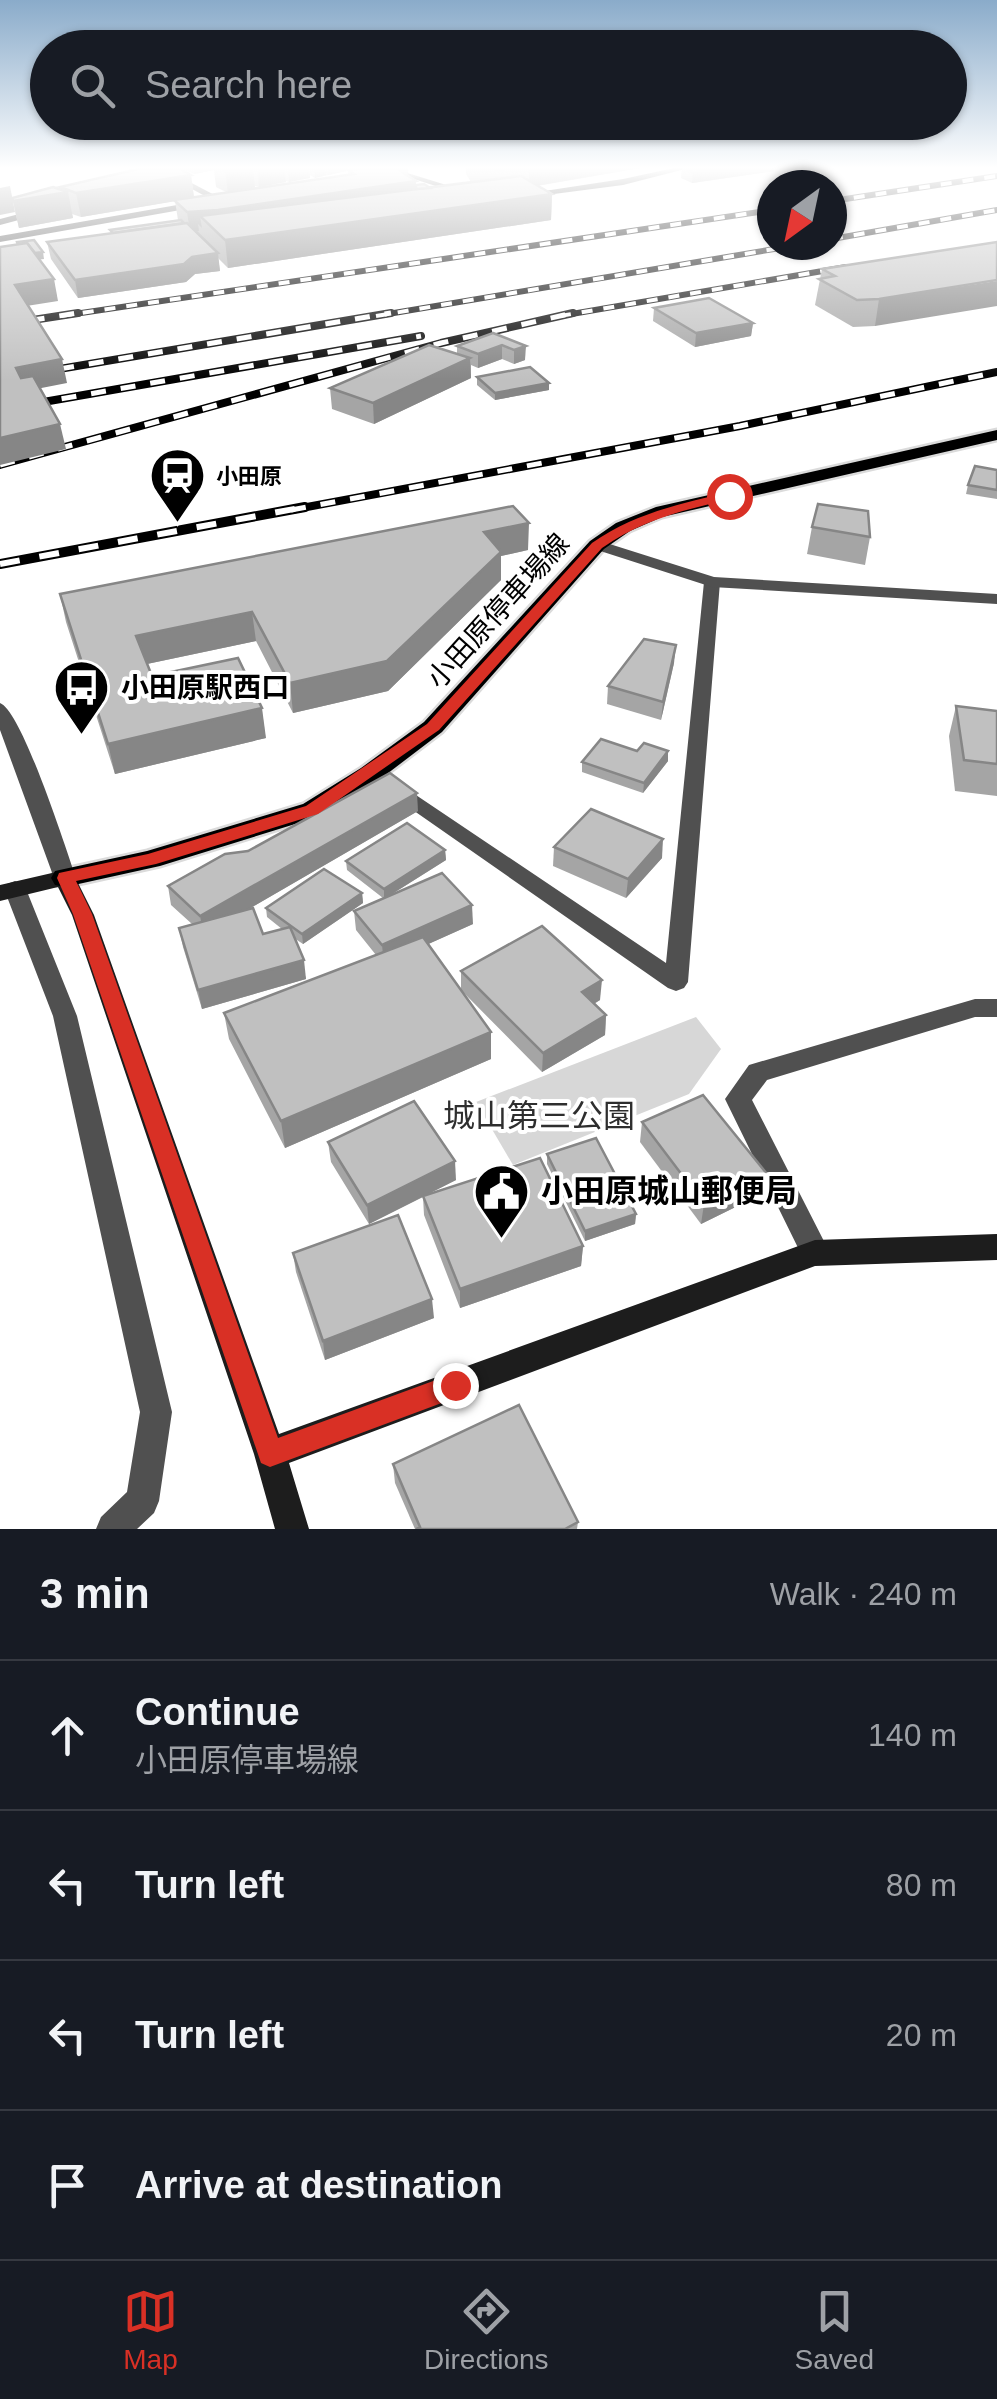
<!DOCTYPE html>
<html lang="en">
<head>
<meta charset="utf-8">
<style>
  body { margin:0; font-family:Arial,"Noto Sans JP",sans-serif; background:#242831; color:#f1f3f6 }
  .compass { position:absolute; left:757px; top:170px; width:90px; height:90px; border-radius:50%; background:#171b24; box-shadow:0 2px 8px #0004; rotate:213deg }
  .stop { position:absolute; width:30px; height:30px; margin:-22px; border:8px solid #d93025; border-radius:50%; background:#fff }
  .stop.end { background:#d93025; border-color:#fff; box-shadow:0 2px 10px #0008 }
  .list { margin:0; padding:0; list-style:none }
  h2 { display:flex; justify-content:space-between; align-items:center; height:130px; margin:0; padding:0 40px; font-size:42px }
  h2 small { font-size:32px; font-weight:400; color:#9ea1a6 }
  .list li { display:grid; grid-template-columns:65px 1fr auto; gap:30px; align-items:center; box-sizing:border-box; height:150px; padding:0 40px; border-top:2px solid #363941 }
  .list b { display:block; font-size:38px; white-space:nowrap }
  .list p { margin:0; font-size:32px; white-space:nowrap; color:#9ea1a6 }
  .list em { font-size:32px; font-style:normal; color:#9ea1a6 }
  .icon { flex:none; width:55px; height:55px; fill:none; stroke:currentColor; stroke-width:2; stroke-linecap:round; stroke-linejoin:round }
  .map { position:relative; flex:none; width:997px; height:1529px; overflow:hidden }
  .search { position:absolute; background:#171b24; box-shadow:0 2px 8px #0004; left:30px; right:30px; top:30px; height:110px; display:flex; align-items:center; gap:25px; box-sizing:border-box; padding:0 35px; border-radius:55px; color:#9ea1a6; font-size:38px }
  .sheet { height:730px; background:#171b24 }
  nav { display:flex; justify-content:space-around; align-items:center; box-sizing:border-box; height:140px; border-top:2px solid #363941; background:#171b24; font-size:28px; color:#9ea1a6 }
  nav a { display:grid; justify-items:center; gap:5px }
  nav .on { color:#d93025 }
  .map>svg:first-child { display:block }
</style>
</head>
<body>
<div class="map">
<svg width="997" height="1529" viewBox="0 0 997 1529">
  <rect width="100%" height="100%" fill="#fff"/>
  <path fill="#d7d7d7" d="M696,1017L721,1049L689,1094L513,1165L476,1102Z"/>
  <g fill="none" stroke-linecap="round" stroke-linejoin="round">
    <defs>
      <path id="primary" d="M997,430V440L662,517L630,531L604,549L442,732L379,780L321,816L160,866L65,887L55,885L51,878L55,871L147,851L303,804L361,768L424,722L590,541L616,523L656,507Z"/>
    </defs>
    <use href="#primary" stroke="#dbdbdb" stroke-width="5"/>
    <path fill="#505050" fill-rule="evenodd" d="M712,577L720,582L688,982L684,988L676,991L668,988L387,792L397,786L404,787L666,963L704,582Z"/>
    <g fill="#505050" fill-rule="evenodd">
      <path d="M151,167H161L226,201L218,203Z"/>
      <path d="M200,201L203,206L0,242V236Z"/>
      <path d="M42,208L45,213L0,225V219Z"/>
      <path d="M597,540L714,577L997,594V604L712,587L591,548L589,545Z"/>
      <path d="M0,703C22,711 66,849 76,878L73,883H57L54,878L0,730Z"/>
      <path d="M15,881L23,884L26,889L77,1016L172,1412L159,1501L154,1513L137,1529H96L101,1517L127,1492L140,1412L53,1016L4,889L7,884Z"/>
      <path d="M975,999H997V1017H975L767,1080L752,1100L830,1253L825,1262L815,1266L805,1262L725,1099L749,1065Z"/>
    </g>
    <g fill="#1d1d1d" fill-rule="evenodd">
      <path d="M376,167H388L469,192L461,194Z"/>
      <path d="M679,167H693L623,185L523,198L518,195L623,179Z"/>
      <path d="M65,870L73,873L94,915L279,1434L815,1240L997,1234V1260L815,1266L289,1463L309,1529H275L254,1454L72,915L58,887L0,901V885Z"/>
    </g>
    <use href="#primary" fill="#000" fill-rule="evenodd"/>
    <defs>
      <g id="rail-far2">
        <path d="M832,201L997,176"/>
        <path d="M832,239L997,210"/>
        <path d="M61,316L772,210"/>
        <path d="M376,316L798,245"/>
        <path d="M560,316L846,267"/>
      </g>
      <g id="rail-far1">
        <path d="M0,325L78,313"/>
        <path d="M0,379L391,313"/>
        <path d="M32,404L421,336"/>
        <path d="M0,465L441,343L573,313"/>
        <path d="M291,510L740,426L997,372"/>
      </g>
      <path id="rail" d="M0,564L305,507"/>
    </defs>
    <use href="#rail-far2" stroke="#000" stroke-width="6"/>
    <use href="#rail-far1" stroke="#000" stroke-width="8"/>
    <use href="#rail" stroke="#000" stroke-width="10"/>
    <use href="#rail-far2" stroke="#fff" stroke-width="4" stroke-dasharray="11" stroke-linecap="butt"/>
    <use href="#rail-far1" stroke="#fff" stroke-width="5" stroke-dasharray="15" stroke-linecap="butt"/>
    <use href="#rail" stroke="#fff" stroke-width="6" stroke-dasharray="20" stroke-linecap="butt"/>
  </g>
  <g fill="#a5a5a5">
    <path d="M147,167H177L191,175L194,197L226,192L216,187L214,170L194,174L177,167H345L346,171L315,178L310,175V178L289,182L286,181V182L259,187L255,186V188L250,189L348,175V170L376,167H397L408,169V177L416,181V185L424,184L430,188L471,182L466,174V167H646L537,186L552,194L551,220L228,268L218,258L220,271L195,274L186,282L78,298L51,259L47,242L111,233L110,230L178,220L175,201L81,217L72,214L73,218L19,228L12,198L53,187L60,189V187Z"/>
    <path d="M682,167H774V171L692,183L681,178Z"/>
    <path d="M997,242L875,326L853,327L815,305L822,269Z"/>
    <path d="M654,308L753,323L751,336L695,347L653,321Z"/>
    <path d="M493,333L525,360L514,364L502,359L478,368L471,365V378L374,424L332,409L330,388L457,354V346Z"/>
    <path d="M477,377L549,390L495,400L477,385Z"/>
    <path d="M997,470V499L966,494L968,485Z"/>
    <path d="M812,527L870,537L865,565L807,554Z"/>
    <path d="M528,550L501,556V580L388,691L293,713L256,641L147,664L152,676L266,738L115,774L66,622L60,594Z"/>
    <path d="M674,663L661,720L607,704L608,686Z"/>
    <path d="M956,706L997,711V796L955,791L949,736Z"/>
    <path d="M668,761L643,793L582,772V762Z"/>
    <path d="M418,811L247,910L263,934L282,929L267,917L266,908L362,893L363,903L303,944L294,938L306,979L202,1009L183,947L179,928L192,924L171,905L168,886L248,851Z"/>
    <path d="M554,847L662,858L626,898L553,866Z"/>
    <path d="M445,850L446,860L389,896L473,924L428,944L491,1059L285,1148L229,1039L224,1013L376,955L356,930L354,911L383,898L347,870L346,861Z"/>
    <path d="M461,971L600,1000L594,1004L606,1015L605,1035L542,1072L461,990Z"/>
    <path d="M642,1122L764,1193L701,1224L640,1142Z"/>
    <path d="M328,1142L456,1180L430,1193L583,1246L581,1266L460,1308L424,1215L423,1197L369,1224L331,1162Z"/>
    <path d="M547,1154L636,1214L635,1224L585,1241L547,1164Z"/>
    <path d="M293,1253L434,1318L325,1360L296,1272Z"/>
    <path d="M393,1464L578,1522L577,1529H415L395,1483Z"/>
  </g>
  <g fill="#868686">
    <path d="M193,167H214V170L194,174Z"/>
    <path d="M246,167H253L255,188L228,193L225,170Z"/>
    <path d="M257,167H284L286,182L259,187Z"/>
    <path d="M288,167H309L310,178L289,182Z"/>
    <path d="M315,167H325L326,175L315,178Z"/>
    <path d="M327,167H345L346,171L328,175Z"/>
    <path d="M540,167H646L529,187V168Z"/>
    <path d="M732,167H774V171L692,183L693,172Z"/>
    <path d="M408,169L409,182L416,181V200L200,216L202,228L198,224L199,231L190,232L187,212Z"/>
    <path d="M191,175L194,198L81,217L76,193Z"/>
    <path d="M10,186L15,212L0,215V188Z"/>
    <path d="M68,192L73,218L19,228L13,201Z"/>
    <path d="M552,194L551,220L228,268L225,240Z"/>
    <path d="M43,252L44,259L27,261L25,255Z"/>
    <path d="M218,253L220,271L195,274L186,282L78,298L75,280Z"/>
    <path d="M54,279L58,301L20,307L15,285Z"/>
    <path d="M997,281V306L875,326L879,299Z"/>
    <path d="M753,323L751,336L695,347L696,333Z"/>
    <path d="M502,345V359L478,368V354Z"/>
    <path d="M526,346L525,360L514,364V350Z"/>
    <path d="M470,358L471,378L374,424L373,403Z"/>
    <path d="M62,359L67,383L21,392L16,368Z"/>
    <path d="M549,383V390L495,400V393Z"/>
    <path d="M60,424L66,449L0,465V438Z"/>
    <path d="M529,523L528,550L501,556V580L388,691L293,713L290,683L484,532Z"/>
    <path d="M252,612L256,641L142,665L136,636Z"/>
    <path d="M676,645L674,663L661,720L663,702Z"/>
    <path d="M262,708L266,738L115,774L108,744Z"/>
    <path d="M668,751V761L643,793L644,783Z"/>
    <path d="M417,793L418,811L204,935L200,916Z"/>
    <path d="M663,839L662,858L626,898L628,879Z"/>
    <path d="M445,850L446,860L384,899V889Z"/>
    <path d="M362,893L363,903L303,944L302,934Z"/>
    <path d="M472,905L473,924L384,964L382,945Z"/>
    <path d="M304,960L306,979L202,1009L198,990Z"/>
    <path d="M602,980L600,1000L581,1011L582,992Z"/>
    <path d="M606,1015L605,1035L542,1072L543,1053Z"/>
    <path d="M491,1032V1059L285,1148L281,1121Z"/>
    <path d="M455,1161L456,1180L369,1224L367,1205Z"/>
    <path d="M767,1174L764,1193L701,1224L704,1204Z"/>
    <path d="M636,1214L635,1224L585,1241V1231Z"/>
    <path d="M583,1246L581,1266L460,1308V1289Z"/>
    <path d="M432,1299L434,1318L325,1360L323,1341Z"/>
  </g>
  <g fill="#c0c0c0" stroke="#868686" stroke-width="2.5">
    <path d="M147,167H177L191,175L76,193L60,187Z"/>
    <path d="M217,167H246L225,170Z"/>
    <path d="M376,167H397L408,169L399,170L416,181L218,210L187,212L174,200L354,174L348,170Z"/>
    <path d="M483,167H540L497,170Z"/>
    <path d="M682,167H732L693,172Z"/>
    <path d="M521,176L552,194L225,240L200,216Z"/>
    <path d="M424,184L430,188L416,189V185Z"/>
    <path d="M53,187L68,192L13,201L12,198Z"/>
    <path d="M181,220L184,223L113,233L110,230Z"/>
    <path d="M187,223L218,253L192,257L184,264L75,280L47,242Z"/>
    <path d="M34,240L43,252L35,253L27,243L18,245L17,242Z"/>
    <path d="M997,242V280L879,299L857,300L819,279L835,276L822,269Z"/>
    <path d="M27,243L54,279L15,285L62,359L16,368L21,378L33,376L60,424L0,438V247Z"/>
    <path d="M709,298L753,323L696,333L654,308Z"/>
    <path d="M493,333L526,346L514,350L502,345L478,354L457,346Z"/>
    <path d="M429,345L470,358L373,403L330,388Z"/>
    <path d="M530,367L549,383L495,393L477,377Z"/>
    <path d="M975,466L997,470V490L968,485Z"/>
    <path d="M818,504L868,511L870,537L812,527Z"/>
    <path d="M513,506L529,523L484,532L501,552L387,661L290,683L252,612L136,636L152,676L238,658L262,708L108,744L60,594Z"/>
    <path d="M644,639L676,645L663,702L608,686Z"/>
    <path d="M956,706L997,711V764L964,760Z"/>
    <path d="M601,739L637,751L644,743L668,751L644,783L582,762Z"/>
    <path d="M390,773L417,793L200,916L168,886L225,854L248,851Z"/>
    <path d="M591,809L663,839L628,879L554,847Z"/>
    <path d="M407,823L445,850L384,889L346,861Z"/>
    <path d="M324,869L362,893L302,934L266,908Z"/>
    <path d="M442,873L472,905L382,945L354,911Z"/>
    <path d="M253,908L263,934L290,927L304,960L198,990L179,928Z"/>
    <path d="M542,926L602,980L582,992L606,1015L543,1053L461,971Z"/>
    <path d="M423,937L491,1032L281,1121L224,1013Z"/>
    <path d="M703,1095L767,1174L704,1204L642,1122Z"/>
    <path d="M414,1101L455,1161L367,1205L328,1142Z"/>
    <path d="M596,1138L636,1214L585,1231L547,1154Z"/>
    <path d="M540,1158L583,1246L460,1289L423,1196Z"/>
    <path d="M398,1215L432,1299L323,1341L293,1253Z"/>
    <path d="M519,1405L578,1522L565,1529H416L420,1527L393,1464Z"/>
  </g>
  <linearGradient id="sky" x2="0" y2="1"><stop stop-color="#8aabca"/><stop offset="0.44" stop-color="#fff"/><stop offset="1" stop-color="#fff" stop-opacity="0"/></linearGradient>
  <rect width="997" height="381" fill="url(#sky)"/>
  <path fill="#d93025" d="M729,492L734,498C685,510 643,519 602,548L439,730L318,814L156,864L76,881L92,914L278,1438L455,1373L464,1376L468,1385L464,1394L455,1398L270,1467L261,1463L73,914L57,878L59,873L148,854L306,806L427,724L592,543C635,513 680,504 729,492Z"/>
  <defs>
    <symbol id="station-pin" viewBox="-11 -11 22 30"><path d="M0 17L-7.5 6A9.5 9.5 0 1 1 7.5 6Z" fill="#000" stroke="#fff"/><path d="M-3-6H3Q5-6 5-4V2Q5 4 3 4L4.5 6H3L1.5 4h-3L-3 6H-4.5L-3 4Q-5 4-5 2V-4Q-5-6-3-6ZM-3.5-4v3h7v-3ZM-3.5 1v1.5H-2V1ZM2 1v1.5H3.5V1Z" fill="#fff"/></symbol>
    <symbol id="bus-pin" viewBox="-11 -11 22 30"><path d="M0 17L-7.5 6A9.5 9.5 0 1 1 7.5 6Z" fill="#000" stroke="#fff"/><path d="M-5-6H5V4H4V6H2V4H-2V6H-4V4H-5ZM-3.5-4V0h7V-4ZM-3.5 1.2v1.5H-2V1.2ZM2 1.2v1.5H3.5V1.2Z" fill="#fff"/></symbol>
    <symbol id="civic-pin" viewBox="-11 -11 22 30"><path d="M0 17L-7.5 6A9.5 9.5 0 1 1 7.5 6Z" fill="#000" stroke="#fff"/><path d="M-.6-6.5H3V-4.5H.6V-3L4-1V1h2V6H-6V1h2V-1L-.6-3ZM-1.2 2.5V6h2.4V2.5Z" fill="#fff"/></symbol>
  </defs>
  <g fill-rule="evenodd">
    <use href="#station-pin" x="146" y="444" width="63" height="86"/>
    <use href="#bus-pin" x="50" y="656" width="63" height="86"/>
    <use href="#civic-pin" x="470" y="1160" width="63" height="86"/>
  </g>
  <g text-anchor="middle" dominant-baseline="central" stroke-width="8" stroke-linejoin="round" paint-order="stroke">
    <g font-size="22" font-weight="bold" fill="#000" stroke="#fff" text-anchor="start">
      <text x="216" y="476">小田原</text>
    </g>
    <g font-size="28" fill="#000" stroke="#fff">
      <text transform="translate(498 611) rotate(-48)">小田原停車場線</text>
    </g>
    <g font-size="28" font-weight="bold" fill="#000" stroke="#fff" text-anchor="start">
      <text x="121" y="687">小田原駅西口</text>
    </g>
    <g font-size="32" fill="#2e2e2e" stroke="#fff">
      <text x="539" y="1116">城山第三公園</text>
    </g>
    <g font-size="32" font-weight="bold" fill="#000" stroke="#fff" text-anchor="start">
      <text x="541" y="1191">小田原城山郵便局</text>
    </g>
  </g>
</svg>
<svg class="compass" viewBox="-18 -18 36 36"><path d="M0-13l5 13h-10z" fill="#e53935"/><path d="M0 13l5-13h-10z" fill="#9ea1a6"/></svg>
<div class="stop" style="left:729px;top:496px"></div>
<div class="stop end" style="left:455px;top:1385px"></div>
<div class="search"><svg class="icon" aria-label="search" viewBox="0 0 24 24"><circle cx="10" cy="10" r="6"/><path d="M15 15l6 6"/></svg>Search here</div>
</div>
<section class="sheet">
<h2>3 min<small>Walk · 240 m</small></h2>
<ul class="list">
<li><svg class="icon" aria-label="ahead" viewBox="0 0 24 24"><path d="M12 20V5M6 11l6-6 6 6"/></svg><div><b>Continue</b><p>小田原停車場線</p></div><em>140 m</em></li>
<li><svg class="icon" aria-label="left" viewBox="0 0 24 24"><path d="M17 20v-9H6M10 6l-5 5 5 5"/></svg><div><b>Turn left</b></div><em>80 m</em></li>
<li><svg class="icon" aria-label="left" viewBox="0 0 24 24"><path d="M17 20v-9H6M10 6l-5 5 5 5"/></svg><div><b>Turn left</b></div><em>20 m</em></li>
<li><svg class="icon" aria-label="arrive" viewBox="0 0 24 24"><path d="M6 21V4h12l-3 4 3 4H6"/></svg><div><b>Arrive at destination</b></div></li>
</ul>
</section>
<nav>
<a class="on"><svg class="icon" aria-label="map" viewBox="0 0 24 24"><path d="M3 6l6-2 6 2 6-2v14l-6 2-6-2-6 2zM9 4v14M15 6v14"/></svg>Map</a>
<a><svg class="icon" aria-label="directions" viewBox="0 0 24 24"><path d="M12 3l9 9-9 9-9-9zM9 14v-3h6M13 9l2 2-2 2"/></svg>Directions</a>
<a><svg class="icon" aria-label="saved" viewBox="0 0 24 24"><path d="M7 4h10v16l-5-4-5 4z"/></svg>Saved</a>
</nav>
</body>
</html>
